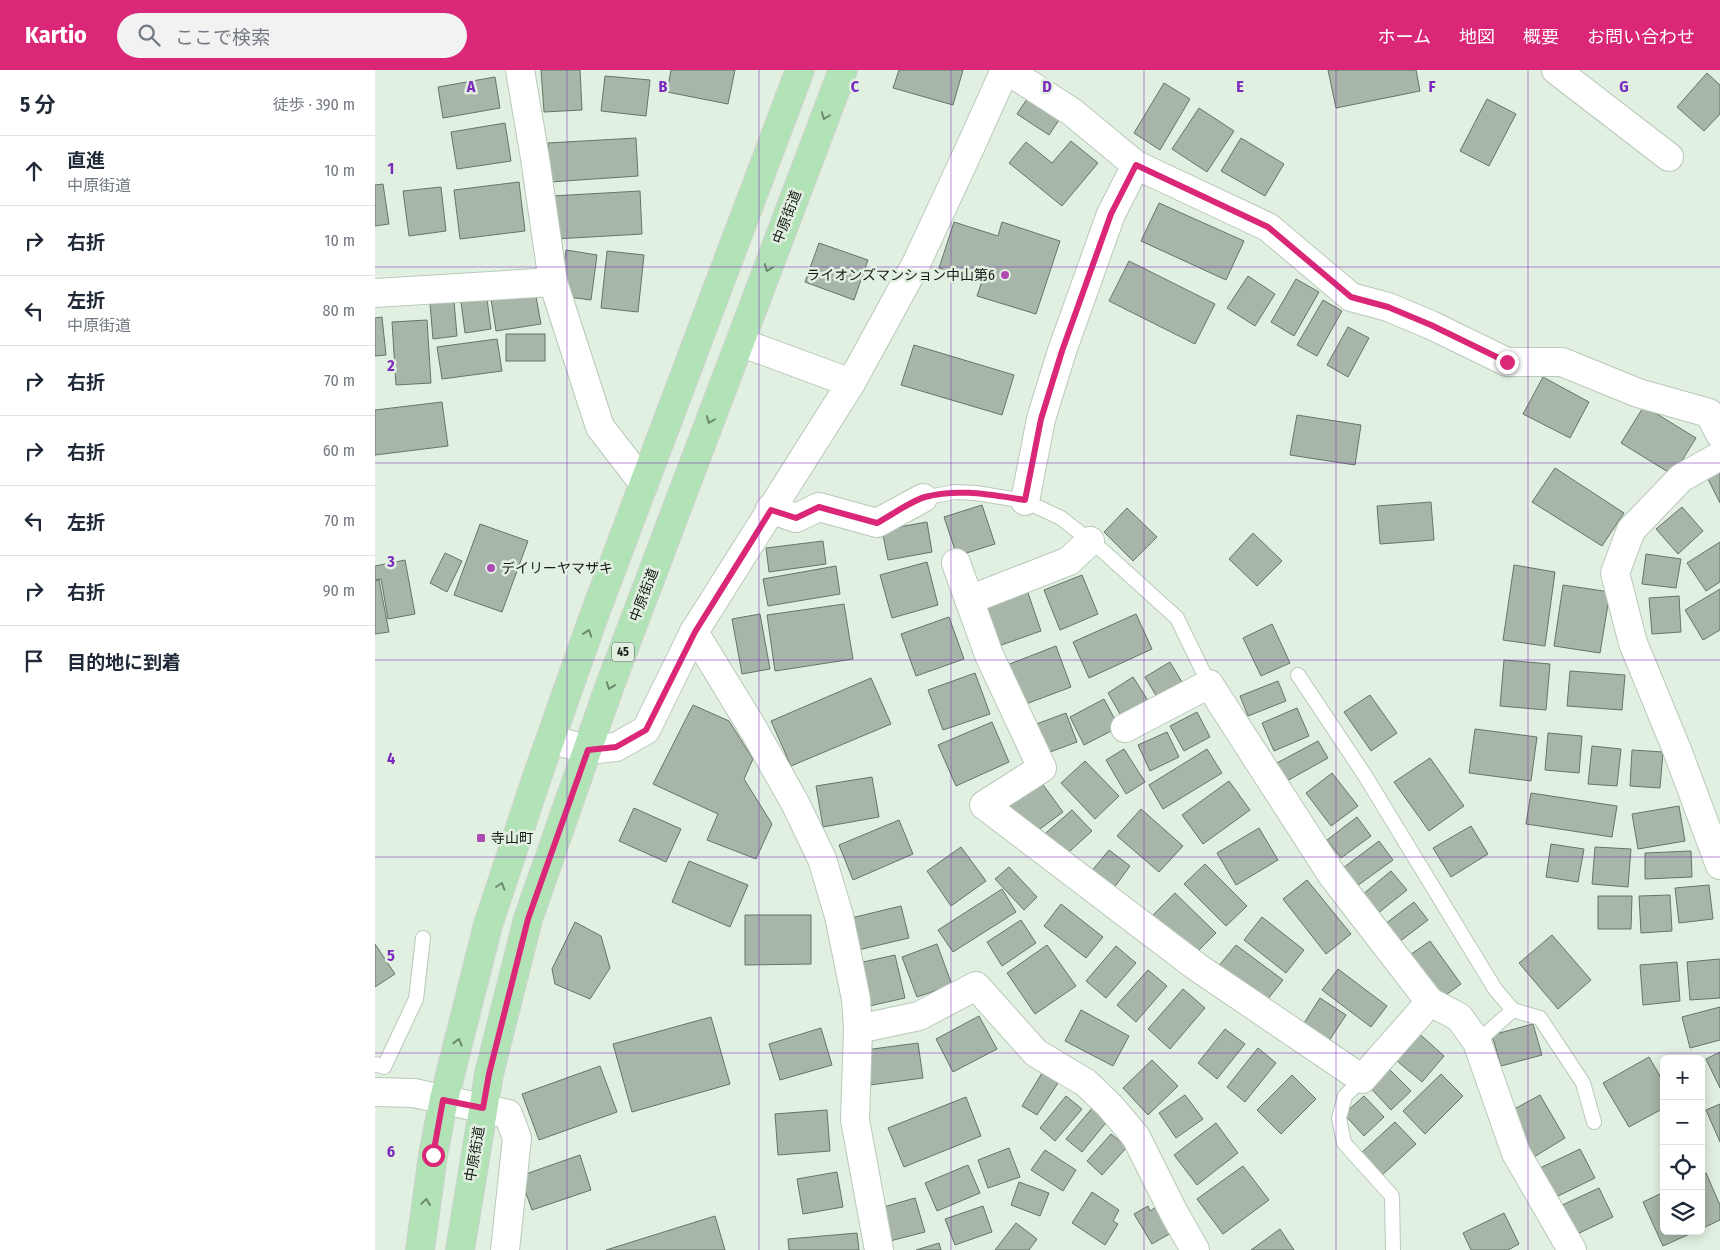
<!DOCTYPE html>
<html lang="ja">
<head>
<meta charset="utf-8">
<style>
  body { margin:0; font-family:"Fira Sans Condensed","Noto Sans JP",sans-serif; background:#f2f2f3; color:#1f2937 }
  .controls { position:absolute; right:15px; bottom:15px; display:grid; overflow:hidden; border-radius:8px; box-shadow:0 2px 12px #0003 }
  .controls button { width:45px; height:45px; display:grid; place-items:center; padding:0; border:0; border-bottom:1px solid #e0e1e3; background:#fff; color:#1f2937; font:25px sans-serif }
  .stop { position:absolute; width:15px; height:15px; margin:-11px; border:4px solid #db2777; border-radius:50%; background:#fff }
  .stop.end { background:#db2777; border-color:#fff; box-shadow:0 1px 5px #0008 }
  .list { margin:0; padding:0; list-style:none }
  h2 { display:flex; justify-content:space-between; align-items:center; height:65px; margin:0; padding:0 20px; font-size:21px }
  h2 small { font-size:16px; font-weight:400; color:#747a83 }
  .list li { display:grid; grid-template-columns:32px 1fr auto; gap:15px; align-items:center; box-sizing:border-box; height:70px; padding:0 20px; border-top:1px solid #e0e1e3 }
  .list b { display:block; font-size:19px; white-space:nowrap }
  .list p { margin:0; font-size:16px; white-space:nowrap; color:#747a83 }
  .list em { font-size:16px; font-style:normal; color:#747a83 }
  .icon { flex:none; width:28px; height:28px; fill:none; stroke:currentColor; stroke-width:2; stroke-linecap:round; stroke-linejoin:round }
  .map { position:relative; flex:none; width:1345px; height:1180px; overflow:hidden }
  header { display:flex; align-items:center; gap:30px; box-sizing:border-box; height:70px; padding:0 25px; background:#db2777; color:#fff }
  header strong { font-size:24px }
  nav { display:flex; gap:28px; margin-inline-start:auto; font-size:18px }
  .search { width:350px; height:45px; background:#f2f2f3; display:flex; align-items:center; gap:12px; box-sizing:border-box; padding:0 18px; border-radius:28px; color:#747a83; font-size:19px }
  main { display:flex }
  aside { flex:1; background:#fff }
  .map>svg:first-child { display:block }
</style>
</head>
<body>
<header>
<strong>Kartio</strong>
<div class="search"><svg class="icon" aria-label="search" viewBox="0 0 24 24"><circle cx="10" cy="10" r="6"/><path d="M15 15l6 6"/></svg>ここで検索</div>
<nav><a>ホーム</a><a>地図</a><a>概要</a><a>お問い合わせ</a></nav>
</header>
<main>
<aside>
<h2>5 分<small>徒歩 · 390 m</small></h2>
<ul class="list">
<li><svg class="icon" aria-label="ahead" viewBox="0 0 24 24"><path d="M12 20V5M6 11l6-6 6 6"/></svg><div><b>直進</b><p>中原街道</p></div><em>10 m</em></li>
<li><svg class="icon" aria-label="right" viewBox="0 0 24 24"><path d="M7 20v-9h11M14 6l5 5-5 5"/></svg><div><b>右折</b></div><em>10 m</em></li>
<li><svg class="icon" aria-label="left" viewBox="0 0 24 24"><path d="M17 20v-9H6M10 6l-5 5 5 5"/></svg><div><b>左折</b><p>中原街道</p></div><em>80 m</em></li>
<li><svg class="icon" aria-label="right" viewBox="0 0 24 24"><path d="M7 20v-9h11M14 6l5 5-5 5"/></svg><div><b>右折</b></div><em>70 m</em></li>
<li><svg class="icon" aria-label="right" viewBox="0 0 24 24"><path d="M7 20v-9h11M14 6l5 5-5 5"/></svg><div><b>右折</b></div><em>60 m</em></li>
<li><svg class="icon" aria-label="left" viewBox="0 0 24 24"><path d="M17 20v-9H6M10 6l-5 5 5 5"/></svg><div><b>左折</b></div><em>70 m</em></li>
<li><svg class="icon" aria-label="right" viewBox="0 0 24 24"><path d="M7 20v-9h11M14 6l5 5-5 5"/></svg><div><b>右折</b></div><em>90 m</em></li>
<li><svg class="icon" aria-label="arrive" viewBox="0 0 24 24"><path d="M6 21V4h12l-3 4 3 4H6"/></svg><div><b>目的地に到着</b></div></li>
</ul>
</aside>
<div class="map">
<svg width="1345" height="1180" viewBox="0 0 1345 1180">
  <rect width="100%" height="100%" fill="#e1f0e1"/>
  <g fill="#a7b6a8" stroke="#677567">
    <path d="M166,0H205L207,40L169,42Z"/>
    <path d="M296,0H360L353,34L292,22Z"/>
    <path d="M524,0H588L578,35L518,18Z"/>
    <path d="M953,0H1041L1045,21L961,38Z"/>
    <path d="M1332,3L1345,15V44L1329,61L1302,37Z"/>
    <path d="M230,6L275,10L271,46L226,41Z"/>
    <path d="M120,7L125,38L68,48L63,17Z"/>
    <path d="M789,13L815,29L785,80L759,63Z"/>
    <path d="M654,26L686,47L674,65L642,44Z"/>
    <path d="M1112,29L1141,44L1114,96L1085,81Z"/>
    <path d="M824,38L859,61L832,102L797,79Z"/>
    <path d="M130,53L136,91L82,99L76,62Z"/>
    <path d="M261,68L263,106L175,112L173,73Z"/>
    <path d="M866,68L909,94L890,126L846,101Z"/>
    <path d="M696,71L723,93L687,136L634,93L651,72L677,93Z"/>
    <path d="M144,112L150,161L85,169L79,120Z"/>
    <path d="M8,114L14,154L0,156V115Z"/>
    <path d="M66,117L71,161L34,166L28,121Z"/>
    <path d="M265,121L267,164L180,169L177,126Z"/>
    <path d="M784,133L869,171L851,210L766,171Z"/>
    <path d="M579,152L623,166L627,152L685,171L661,244L602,226L607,211L564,198Z"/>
    <path d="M444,173L493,190L479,230L430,212Z"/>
    <path d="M191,180L222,185L216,230L185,226Z"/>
    <path d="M232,181L269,185L263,242L226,238Z"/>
    <path d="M754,191L840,234L820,274L734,231Z"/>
    <path d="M873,206L900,224L880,256L852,238Z"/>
    <path d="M921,209L944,222L919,266L896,252Z"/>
    <path d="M160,221L166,254L121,261L116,229Z"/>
    <path d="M112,229L116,259L90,263L86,232Z"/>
    <path d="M948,230L967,241L942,286L922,275Z"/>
    <path d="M79,231L82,266L58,269L55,234Z"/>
    <path d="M7,247L11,285L0,286V248Z"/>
    <path d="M52,250L56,313L21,315L17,252Z"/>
    <path d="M973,257L994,268L973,307L952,295Z"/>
    <rect x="131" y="264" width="39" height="27"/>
    <path d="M122,269L127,301L67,309L62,277Z"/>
    <path d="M539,275L639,305L627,345L526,315Z"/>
    <path d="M1168,307L1214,332L1195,368L1148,344Z"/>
    <path d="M67,332L73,376L0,385V340Z"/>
    <path d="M1269,336L1321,368L1298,405L1246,373Z"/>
    <path d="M922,345L986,355L980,395L915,385Z"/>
    <path d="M1180,398L1249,443L1227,476L1157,432Z"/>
    <path d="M1345,400V433L1332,407Z"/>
    <path d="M1056,432L1059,470L1005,474L1002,436Z"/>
    <path d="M607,435L620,474L582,486L569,447Z"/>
    <path d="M1307,437L1328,461L1303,484L1281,459Z"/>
    <path d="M752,438L782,467L758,491L729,462Z"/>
    <path d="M552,452L557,482L513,490L507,460Z"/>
    <path d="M105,454L153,471L127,542L79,525Z"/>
    <path d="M878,463L907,491L882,516L854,489Z"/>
    <path d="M448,471L451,494L394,502L391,478Z"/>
    <path d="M1345,472V512L1331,521L1312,493Z"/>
    <path d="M70,483L87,491L72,522L55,513Z"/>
    <path d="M1271,484L1306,489L1301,518L1267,514Z"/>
    <path d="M30,490L40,544L13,549L6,509L0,510V496Z"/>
    <path d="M552,492L563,535L517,548L505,505Z"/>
    <path d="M1139,495L1180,502L1170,576L1128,570Z"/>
    <path d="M461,496L465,524L393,536L388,509Z"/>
    <path d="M707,505L723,544L685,560L669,520Z"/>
    <path d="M4,510L14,562L0,564V511Z"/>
    <path d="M1188,515L1235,522L1225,583L1179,576Z"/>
    <path d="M1345,519V560L1328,570L1310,540Z"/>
    <path d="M652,520L666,561L618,578L604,536Z"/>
    <path d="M1304,526L1306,562L1277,564L1274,528Z"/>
    <path d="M469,534L478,589L400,601L392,545Z"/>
    <path d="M385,544L395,599L367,604L357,549Z"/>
    <path d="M761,544L777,579L714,608L698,572Z"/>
    <path d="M574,547L589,589L541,606L526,564Z"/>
    <path d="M897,554L915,593L886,606L868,568Z"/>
    <path d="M681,576L696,617L643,637L627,597Z"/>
    <path d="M1129,590L1175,594L1171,640L1125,636Z"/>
    <path d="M795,592L810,617L785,632L770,607Z"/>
    <path d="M1195,601L1250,605L1247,640L1192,636Z"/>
    <path d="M600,603L615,644L568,660L553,620Z"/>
    <path d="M758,607L774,632L748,649L733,623Z"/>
    <path d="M496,608L516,654L416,696L396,651Z"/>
    <path d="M903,611L911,631L873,646L865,626Z"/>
    <path d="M995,625L1022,663L996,681L969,642Z"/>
    <path d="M729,629L744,657L709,675L695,647Z"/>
    <path d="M318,635L354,651L378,689L369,709L397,754L381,789L332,770L343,744L278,714Z"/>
    <path d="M922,638L934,666L899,681L887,653Z"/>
    <path d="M822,642L835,667L809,681L795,656Z"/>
    <path d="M691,643L702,672L667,685L656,656Z"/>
    <path d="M617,652L634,692L581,716L563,675Z"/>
    <path d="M1100,659L1162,667L1156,711L1094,703Z"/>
    <path d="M792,662L804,687L775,701L763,675Z"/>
    <path d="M1173,663L1207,666L1204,703L1170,700Z"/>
    <path d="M943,671L953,688L910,712L900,694Z"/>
    <path d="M1217,676L1246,679L1242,716L1213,714Z"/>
    <path d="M749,679L770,712L751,724L731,690Z"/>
    <path d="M832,679L847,703L788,739L774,715Z"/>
    <path d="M1257,680L1288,682L1285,718L1255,716Z"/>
    <path d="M1055,688L1089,736L1054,761L1019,712Z"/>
    <path d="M710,691L744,726L720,749L686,713Z"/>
    <path d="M957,703L983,736L956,756L931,723Z"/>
    <path d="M497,707L504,747L448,757L441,716Z"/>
    <path d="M854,711L875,740L828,774L807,745Z"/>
    <path d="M666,712L688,742L654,767L631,738Z"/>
    <path d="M1156,723L1242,736L1237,767L1151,754Z"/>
    <path d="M1304,736L1310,771L1263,779L1257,744Z"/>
    <path d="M259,738L306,759L291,792L244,771Z"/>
    <path d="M766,739L808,776L784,802L742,766Z"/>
    <path d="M697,740L717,761L684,791L664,769Z"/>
    <path d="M982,747L996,766L966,788L952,770Z"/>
    <path d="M524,750L538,784L478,810L464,775Z"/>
    <path d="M1096,756L1113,784L1076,807L1058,778Z"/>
    <path d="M884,758L903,790L861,815L842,783Z"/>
    <path d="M1004,771L1018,790L982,816L968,798Z"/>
    <path d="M1176,774L1209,779L1203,812L1171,807Z"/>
    <path d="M586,777L611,811L576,836L552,801Z"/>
    <path d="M1220,777L1256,779L1253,817L1217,814Z"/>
    <path d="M734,780L755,796L733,826L711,808Z"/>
    <path d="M1316,781L1317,807L1270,809V783Z"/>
    <path d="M314,791L373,815L355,857L297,832Z"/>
    <path d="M830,794L872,836L851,856L809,814Z"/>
    <path d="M634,797L662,827L649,840L620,809Z"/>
    <path d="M1016,801L1032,820L1002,844L987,825Z"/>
    <path d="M932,810L976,864L951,884L908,829Z"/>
    <path d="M1334,815L1338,849L1304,853L1300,818Z"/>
    <path d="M627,819L641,842L578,882L563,860Z"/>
    <path d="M800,823L841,863L817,887L777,846Z"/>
    <path d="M1295,825L1297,861L1266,863L1264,826Z"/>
    <path d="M1223,826H1257L1256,859H1223Z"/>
    <path d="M1039,832L1053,850L1020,875L1006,857Z"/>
    <path d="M686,834L728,867L711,888L669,856Z"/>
    <path d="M526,836L534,868L483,880L476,848Z"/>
    <path d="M370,845H436V894L370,895Z"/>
    <path d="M887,847L929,880L911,903L869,870Z"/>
    <path d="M646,850L661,873L627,896L612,872Z"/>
    <path d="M200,852L226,866L235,898L215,929L180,914L177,899Z"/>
    <path d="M1177,865L1216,910L1183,939L1144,893Z"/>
    <path d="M1055,871L1086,914L1064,930L1032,887Z"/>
    <path d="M0,874L20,904L0,917Z"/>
    <path d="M562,874L577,915L542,927L527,887Z"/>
    <path d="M672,875L701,916L660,944L632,903Z"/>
    <path d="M861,875L908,910L889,934L842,898Z"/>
    <path d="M741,876L761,893L731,928L711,911Z"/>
    <path d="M520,885L530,928L490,937L479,894Z"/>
    <path d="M1345,889V928L1315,930L1312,892Z"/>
    <path d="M1302,892L1305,931L1268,935L1265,895Z"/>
    <path d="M963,899L1012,936L996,957L947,920Z"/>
    <path d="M773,900L792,916L761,952L742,935Z"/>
    <path d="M808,919L830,938L795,979L773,959Z"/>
    <path d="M945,928L971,945L950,977L924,961Z"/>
    <path d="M1345,937V970L1315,978L1307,947Z"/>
    <path d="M706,940L754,966L738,996L690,971Z"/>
    <path d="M604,946L622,979L578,1002L561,969Z"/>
    <path d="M336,947L355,1014L257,1042L238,974Z"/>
    <path d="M1158,954L1167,985L1126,996L1117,965Z"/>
    <path d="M446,958L457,995L405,1010L394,974Z"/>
    <path d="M1038,958L1069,986L1047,1012L1015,985Z"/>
    <path d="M850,959L870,974L842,1009L823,993Z"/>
    <path d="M543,973L548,1008L495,1015L490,980Z"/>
    <path d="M883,978L901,993L870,1032L852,1017Z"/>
    <path d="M1345,982V1018L1331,989Z"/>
    <path d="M1274,987L1289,1013V1038L1254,1057L1228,1013Z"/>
    <path d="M777,990L803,1016L773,1045L748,1018Z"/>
    <path d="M1010,995L1036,1021L1016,1040L991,1013Z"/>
    <path d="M225,996L242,1042L164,1070L147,1024Z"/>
    <path d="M667,1003L683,1013L662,1045L647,1036Z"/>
    <path d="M1066,1004L1088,1026L1050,1064L1028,1041Z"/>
    <path d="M917,1005L941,1029L906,1064L882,1040Z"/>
    <path d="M810,1025L828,1049L801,1068L784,1043Z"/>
    <path d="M1165,1025L1190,1068L1159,1087L1134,1042Z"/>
    <path d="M691,1026L707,1039L680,1071L665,1058Z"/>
    <path d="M989,1026L1009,1047L989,1066L969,1044Z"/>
    <path d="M591,1027L606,1066L529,1097L513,1058Z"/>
    <path d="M1345,1034V1072L1331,1040Z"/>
    <path d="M719,1036L734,1049L707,1082L691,1069Z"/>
    <path d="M452,1040L455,1081L403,1085L400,1044Z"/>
    <path d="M1020,1052L1041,1074L1006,1106L985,1084Z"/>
    <path d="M841,1053L863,1083L822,1115L799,1085Z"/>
    <path d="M736,1064L752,1077L727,1105L712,1091Z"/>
    <path d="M634,1078L645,1107L613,1118L603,1090Z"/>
    <path d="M1205,1079L1220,1108L1177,1129L1163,1099Z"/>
    <path d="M670,1080L701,1100L688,1121L656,1100Z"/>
    <path d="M205,1085L216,1120L157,1140L145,1106Z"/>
    <path d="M593,1095L605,1123L562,1141L550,1113Z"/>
    <path d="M868,1096L894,1130L848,1164L822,1129Z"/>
    <path d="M462,1102L468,1137L428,1144L422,1109Z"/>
    <path d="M1331,1103L1345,1135V1150L1326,1159V1105Z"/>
    <path d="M644,1112L674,1123L665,1146L636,1135Z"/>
    <path d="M1224,1118L1238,1147L1198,1166L1183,1137Z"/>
    <path d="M717,1122L744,1140L738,1151L743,1154L730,1175L697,1153Z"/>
    <path d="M1289,1122V1161H1321L1288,1176L1268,1132Z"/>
    <path d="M540,1128L550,1162L515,1171L505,1138Z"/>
    <path d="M608,1136L617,1162L580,1175L570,1149Z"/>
    <path d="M773,1136L775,1141L781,1137L796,1163L777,1174L759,1144Z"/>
    <path d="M1129,1143L1144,1174L1133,1180H1096L1088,1163Z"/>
    <path d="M340,1146L350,1180H231Z"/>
    <path d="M641,1153L662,1169L654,1180H620Z"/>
    <path d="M905,1159L919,1180H876Z"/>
    <path d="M482,1163L484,1180H414L413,1169Z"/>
    <path d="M564,1173L566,1180H541Z"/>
  </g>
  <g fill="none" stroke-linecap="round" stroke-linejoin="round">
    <defs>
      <g id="service">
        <path d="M548,428L580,422L601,423L650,431L686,448L728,481L802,548L834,614"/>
        <path d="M923,605L989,704L1120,919L1138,940L1165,948L1208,1013L1219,1052"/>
        <path d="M1102,972L1138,940"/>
        <path d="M0,994L9,997L41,929L48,868"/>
        <path d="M987,1009L970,1026L964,1048L969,1073L1017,1126L1018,1180"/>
      </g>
      <g id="minor">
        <path d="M145,0L160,88L178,212L225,357L269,414"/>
        <path d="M632,0L697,42L761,95L893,157L976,227L1013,237L1056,255L1132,292H1187L1263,323L1334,343L1345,364"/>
        <path d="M1181,0L1294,87"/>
        <path d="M0,223L178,212"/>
        <path d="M365,272L476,313"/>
        <path d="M1345,386L1306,408L1256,460L1240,503L1258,573L1302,680L1345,795"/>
        <path d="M650,431L666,349L687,281L736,144L761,95"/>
        <path d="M395,439L421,448L444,437L502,453L548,428"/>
        <path d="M581,493L614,585L667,698L609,735L822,897L987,1009L1055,932"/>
        <path d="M594,530L694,491L715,471"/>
        <path d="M750,658L834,614L957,805L1055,932L1084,947L1102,972L1141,1083L1197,1180"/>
        <path d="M483,959L544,946L601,916L661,983L711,1013L735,1036L761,1067L799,1143L820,1180"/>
        <path d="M0,1022L39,1023L133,1044L142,1068L130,1180"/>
        <path d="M504,1180L480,1050L483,959L481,929L464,846L447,789L420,733L380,662L319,562L476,313L541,194"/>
      </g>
      <g id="tertiary">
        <path d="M541,194L593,82L630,0"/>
        <path d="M176,669L213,680L241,677L271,660L319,562"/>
      </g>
      <g id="primary">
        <path d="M45,1180L58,1085L69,1029L113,855L162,707L220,543L425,0"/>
        <path d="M85,1180L114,1004L153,849L235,615L468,0"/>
      </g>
    </defs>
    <use href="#service" stroke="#b9c9ba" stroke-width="16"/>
    <use href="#minor" stroke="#b9c9ba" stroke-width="30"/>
    <use href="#tertiary" stroke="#b9c9ba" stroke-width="30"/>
    <use href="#primary" stroke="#d0d1d0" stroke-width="30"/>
    <use href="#service" stroke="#fff" stroke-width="14"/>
    <use href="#minor" stroke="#fff" stroke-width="28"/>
    <use href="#tertiary" stroke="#fff" stroke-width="28"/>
    <use href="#primary" stroke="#b2e3b6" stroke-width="28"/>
  </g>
  <defs><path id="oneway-chevron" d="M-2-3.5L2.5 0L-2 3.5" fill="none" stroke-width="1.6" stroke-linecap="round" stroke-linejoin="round" transform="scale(1.25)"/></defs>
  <g stroke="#6c896e">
    <use href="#oneway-chevron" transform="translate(450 46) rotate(111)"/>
    <use href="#oneway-chevron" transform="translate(393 198) rotate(111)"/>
    <use href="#oneway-chevron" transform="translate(335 350) rotate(111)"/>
    <use href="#oneway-chevron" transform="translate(213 563) rotate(-71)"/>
    <use href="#oneway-chevron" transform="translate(235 616) rotate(110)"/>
    <use href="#oneway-chevron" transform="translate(126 816) rotate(-72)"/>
    <use href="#oneway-chevron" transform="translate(83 972) rotate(-76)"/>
    <use href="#oneway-chevron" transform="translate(51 1132) rotate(-82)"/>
  </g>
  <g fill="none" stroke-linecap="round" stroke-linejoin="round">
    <path stroke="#db2777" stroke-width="6" d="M58,1085L68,1030L108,1038L114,1004L153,849L213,680L241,677L271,660L320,562L396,440L421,448L444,437L502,453C515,446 536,431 550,427C584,418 616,425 650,430L666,349L687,281L736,144L761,95L893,157L976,227L1013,237L1056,255L1132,292"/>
  </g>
  <path fill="none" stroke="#7b2cbf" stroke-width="1" stroke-opacity="0.55" d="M192,0V1180M384,0V1180M576,0V1180M769,0V1180M961,0V1180M1153,0V1180M0,197H1345M0,393H1345M0,590H1345M0,787H1345M0,983H1345"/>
  <g fill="#ad4ab1" stroke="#e1f0e1" stroke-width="2">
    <circle cx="630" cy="205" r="5"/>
    <circle cx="116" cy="498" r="5"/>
    <rect x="101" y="763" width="10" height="10" rx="2.5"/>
  </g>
  <g text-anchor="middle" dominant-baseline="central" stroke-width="5" stroke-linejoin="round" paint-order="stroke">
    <rect fill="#e1f0e1" stroke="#535b53" stroke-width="1" x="237" y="572.5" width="22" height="19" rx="4"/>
    <g font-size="12" font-weight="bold" fill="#161b16">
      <text x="248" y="582">45</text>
    </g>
    <g font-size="14" fill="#161b16" stroke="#e1f0e1">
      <text transform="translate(412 147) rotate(-69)">中原街道</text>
      <text transform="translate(269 525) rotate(-69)">中原街道</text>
      <text transform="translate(100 1084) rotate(-80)">中原街道</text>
    </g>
    <g font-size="14" fill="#161b16" stroke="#e1f0e1" text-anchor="start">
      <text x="620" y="205" text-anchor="end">ライオンズマンション中山第6</text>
      <text x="126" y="498">デイリーヤマザキ</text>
      <text x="116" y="768">寺山町</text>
    </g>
  </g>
  <g font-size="16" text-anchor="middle" font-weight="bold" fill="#7b2cbf" stroke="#e1f0e1" stroke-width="5" stroke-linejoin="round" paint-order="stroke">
    <text x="96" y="22">A</text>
    <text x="288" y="22">B</text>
    <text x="480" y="22">C</text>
    <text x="672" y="22">D</text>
    <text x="865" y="22">E</text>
    <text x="1057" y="22">F</text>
    <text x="1249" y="22">G</text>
    <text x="16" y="104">1</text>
    <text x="16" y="301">2</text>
    <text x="16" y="497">3</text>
    <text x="16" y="694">4</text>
    <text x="16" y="891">5</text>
    <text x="16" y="1087">6</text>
  </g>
</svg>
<div class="controls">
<button>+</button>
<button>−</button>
<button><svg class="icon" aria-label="locate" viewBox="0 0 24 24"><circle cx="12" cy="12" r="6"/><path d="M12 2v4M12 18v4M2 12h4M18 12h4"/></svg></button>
<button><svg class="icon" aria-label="layers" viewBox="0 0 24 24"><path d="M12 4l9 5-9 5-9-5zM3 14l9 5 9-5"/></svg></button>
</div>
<div class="stop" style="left:58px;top:1085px"></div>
<div class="stop end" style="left:1132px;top:292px"></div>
</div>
</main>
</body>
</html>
